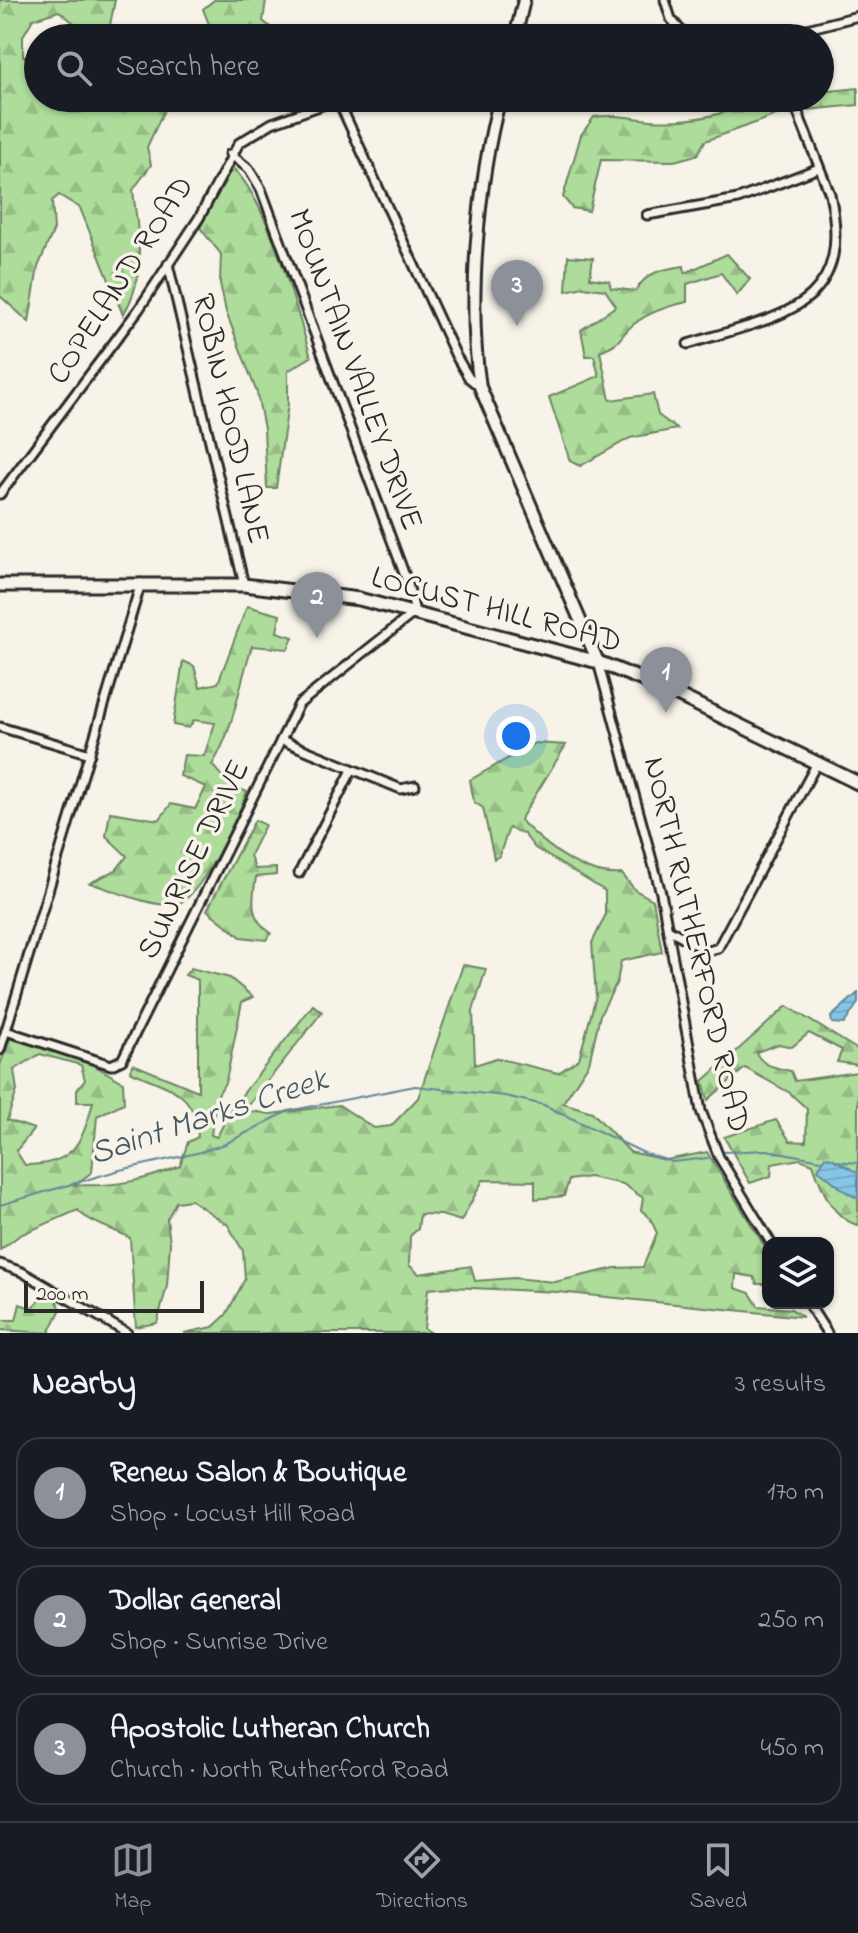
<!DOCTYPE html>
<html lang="en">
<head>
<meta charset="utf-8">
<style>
  body { margin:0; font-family:"Indie Flower",sans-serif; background:#242831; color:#f1f3f6 }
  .controls { position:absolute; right:24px; bottom:24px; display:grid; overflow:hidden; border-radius:16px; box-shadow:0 2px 6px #0004 }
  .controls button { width:72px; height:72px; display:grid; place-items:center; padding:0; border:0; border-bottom:2px solid #363941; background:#171b24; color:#f1f3f6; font:40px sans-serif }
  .scale { position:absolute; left:24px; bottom:20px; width:180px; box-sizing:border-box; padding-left:8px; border:4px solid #2b2b2b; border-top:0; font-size:22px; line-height:28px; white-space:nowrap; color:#2b2b2b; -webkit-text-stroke:6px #f7f3e8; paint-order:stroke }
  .you { position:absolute; left:516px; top:736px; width:28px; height:28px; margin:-20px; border:6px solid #fff; border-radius:50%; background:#1a73e8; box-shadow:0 0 0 12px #1a73e833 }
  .badge { display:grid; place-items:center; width:52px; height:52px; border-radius:50%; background:#8c9099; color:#fff; font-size:26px; font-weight:700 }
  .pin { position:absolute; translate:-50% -66px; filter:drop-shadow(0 2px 4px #0008) }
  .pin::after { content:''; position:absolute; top:42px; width:28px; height:24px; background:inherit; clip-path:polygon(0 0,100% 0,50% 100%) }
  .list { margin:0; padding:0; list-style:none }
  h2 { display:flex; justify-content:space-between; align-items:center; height:104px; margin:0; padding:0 32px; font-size:34px }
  h2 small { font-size:26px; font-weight:400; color:#9ea1a6 }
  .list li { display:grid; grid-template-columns:52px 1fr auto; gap:24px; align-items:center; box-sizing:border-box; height:112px; margin:0 16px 16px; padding:0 16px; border:2px solid #363941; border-radius:24px }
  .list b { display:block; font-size:30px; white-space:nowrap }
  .list p { margin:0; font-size:26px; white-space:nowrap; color:#9ea1a6 }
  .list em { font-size:26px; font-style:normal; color:#9ea1a6 }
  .icon { flex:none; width:44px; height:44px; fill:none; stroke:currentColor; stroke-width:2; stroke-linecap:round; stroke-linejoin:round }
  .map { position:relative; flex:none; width:858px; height:1333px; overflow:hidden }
  .search { position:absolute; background:#171b24; box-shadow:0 2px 6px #0004; left:24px; right:24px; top:24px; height:88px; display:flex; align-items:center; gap:20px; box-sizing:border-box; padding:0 28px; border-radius:44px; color:#9ea1a6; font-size:30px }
  .sheet { height:488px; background:#171b24 }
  nav { display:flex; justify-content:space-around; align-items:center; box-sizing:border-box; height:112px; border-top:2px solid #363941; background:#171b24; font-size:22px; color:#9ea1a6 }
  nav a { display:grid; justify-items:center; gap:4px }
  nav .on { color:#8c9099 }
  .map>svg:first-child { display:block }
</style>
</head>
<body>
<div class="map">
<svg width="858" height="1333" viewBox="0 0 858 1333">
  <defs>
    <pattern id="forest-firs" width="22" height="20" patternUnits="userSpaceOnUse" patternTransform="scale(2)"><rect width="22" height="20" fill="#aedc9b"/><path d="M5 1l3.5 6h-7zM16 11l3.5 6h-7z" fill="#96bd86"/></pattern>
    <pattern id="water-rules" width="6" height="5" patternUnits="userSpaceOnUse" patternTransform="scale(2)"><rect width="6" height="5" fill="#86c5e6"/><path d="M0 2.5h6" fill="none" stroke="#74a9c5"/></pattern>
  </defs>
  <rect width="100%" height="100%" fill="#f7f3e8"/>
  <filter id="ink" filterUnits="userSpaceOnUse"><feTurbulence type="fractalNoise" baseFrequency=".0125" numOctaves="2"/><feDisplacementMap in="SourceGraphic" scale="16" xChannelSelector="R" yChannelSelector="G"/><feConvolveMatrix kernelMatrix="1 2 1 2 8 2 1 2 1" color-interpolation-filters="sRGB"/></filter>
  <g filter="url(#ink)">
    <g fill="url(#forest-firs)" stroke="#6c8463" stroke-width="2" fill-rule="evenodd">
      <path d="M0,0H115L110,25L88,34L59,11L33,19L23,36V56L38,61V98H159L166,106L147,147L151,165L133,190C138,234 148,275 123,315L80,208L59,195L52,201L54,229L38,267L29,322L0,296Z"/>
      <path d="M214,0H266L263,21L275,31L278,38H234L232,33L214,37L203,9Z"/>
      <path d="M858,88V105L807,110L804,98H820V92Z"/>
      <path d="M761,98H785L790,110L705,141L697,155L674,161L601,160L589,211L572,208L563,197L581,135L594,117C614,114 630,118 651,120C690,123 726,115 761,98Z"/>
      <path d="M232,167C269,202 295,306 311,357L288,371V404L276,488H267L264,429L257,393L226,312L220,283L221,254L200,228Z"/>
      <path d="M727,254L750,279L737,295L721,273L687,284V302C668,306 649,312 634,324C616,338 627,340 600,351L610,400L653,394L658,415L677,429L630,438L580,466L570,461L549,397L599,376L594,356H586L581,330L616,306L605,290L583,287L566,291L568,256L593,258L590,278L609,281L611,288L635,291C647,272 662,269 684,266L685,273Z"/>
      <path d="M247,606L280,615L277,632L293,637L288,649L252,646C238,687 235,728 212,765L229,784L247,792C238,815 199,903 174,905C147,906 116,891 90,883L116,870L127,856L106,836L110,812L159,820L171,804L195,809L206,787L180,776L184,755L204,756L215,723L194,720L189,728L173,725L183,661L194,666L200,687L218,683Z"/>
      <path d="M535,743L566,745L520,820C546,846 584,878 622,874L635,890L653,900L662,952L621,961L617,982L600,1015L589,1063L563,1103L592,1112L630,1152L666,1160L707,1152L768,1252V1284H757L754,1277L736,1274L735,1288L750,1293L758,1306L791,1309L803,1317L558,1292L451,1287L428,1289L424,1329L431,1333H184L213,1327L226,1315L245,1279L243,1251L228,1225L191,1200L176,1202L167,1219L170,1243L167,1286L157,1323L136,1327L130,1238C117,1231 84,1220 78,1210L20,1235L0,1250V1065L11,1036L88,1062L123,1082L124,1103L97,1116L92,1172L75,1185C114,1187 144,1181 180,1166L188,1142L198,1137C195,1089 168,1089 130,1071L133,1064L198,1091V980L185,975L191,968L230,978L253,997L242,1002L226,1081L216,1098L211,1135L217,1137L231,1109L313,1005L322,1012L245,1110L271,1114L339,1105L374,1128L391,1126L418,1098L463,965L486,969L473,1011L475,1065L496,1058L558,1073L579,1059L596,996L592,943L605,916V891L535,848L524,834L509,828L499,856L494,859L483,808L474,802L470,780ZM40,1054L81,1065L85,1080L77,1090V1102H93C82,1145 72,1165 25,1165L16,1151L34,1129L7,1120L17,1091L14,1070ZM589,1177L623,1184L643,1198L641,1210L650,1218L657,1233L643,1267L615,1268L555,1282L514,1278L475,1281L471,1266L419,1274L409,1265L410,1236L418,1229L420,1214L441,1215L461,1221L483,1180L535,1181V1199L564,1196L569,1180Z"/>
      <path d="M255,820L265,825L250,855L255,869L276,868V875L256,877C252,901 249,918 271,933L266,940L241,937L207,910Z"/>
      <path d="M787,1006L858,1050V1065L837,1062L842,1050L809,1033L792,1047L779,1044L756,1052C761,1066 777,1068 791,1071L795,1081L858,1072V1225C832,1219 821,1187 813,1164L800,1159L772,1164L771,1176L750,1183L724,1137L776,1120L790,1141L806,1142L807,1109L790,1093L745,1068L708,1100L703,1081Z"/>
      <path d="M45,1295L55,1298L61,1309L49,1333L0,1330V1320H16L20,1304L31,1308Z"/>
    </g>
    <g fill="url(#water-rules)" stroke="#62879b" stroke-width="2">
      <path d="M858,993V1003L844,1024L832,1023L831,1017Z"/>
      <path d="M825,1157L832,1158L858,1173V1198C841,1192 833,1179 818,1170Z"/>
    </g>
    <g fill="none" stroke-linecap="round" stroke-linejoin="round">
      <g stroke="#62879b" stroke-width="2">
        <path d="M723,1152L767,1150L821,1160"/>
        <path d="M835,1161L858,1163"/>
        <path d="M0,1205L120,1170L197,1153L225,1144L288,1111L415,1086L505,1096L544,1105L644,1153L672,1162L708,1158"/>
      </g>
      <defs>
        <g id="street">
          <path d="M665,0L671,19L687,38"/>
          <path d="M772,38L858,16"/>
          <path d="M338,100L456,356L469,378L480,387"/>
          <path d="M647,215L738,199L819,168"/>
          <path d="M168,264L244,585"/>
          <path d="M688,344C776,316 856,311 830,194L792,98"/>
          <path d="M0,494L139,309L199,218L239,143L272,123L342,98"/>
          <path d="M598,662L661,893L701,1111L719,1157L771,1243"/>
          <path d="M0,727L90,754"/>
          <path d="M281,740L401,789L415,786"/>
          <path d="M299,873L352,770"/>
          <path d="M668,929L708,951L718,948L817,763"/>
          <path d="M6,1031L111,1065L122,1060L299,704L415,612L408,584L261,189L249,169L230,154"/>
          <path d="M0,1050L141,583"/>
          <path d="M0,1264L22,1272L127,1333"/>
          <path d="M808,1303L827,1333"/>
        </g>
        <g id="secondary">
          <path d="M515,38L524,0"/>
          <path d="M500,98C478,181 467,302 480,387L598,662"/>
        </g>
        <path id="primary" d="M0,585H244L359,599L598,662L663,688L858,783"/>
      </defs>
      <use href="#street" stroke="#2b2b2b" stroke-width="13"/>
      <use href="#secondary" stroke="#2b2b2b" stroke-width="16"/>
      <use href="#primary" stroke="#2b2b2b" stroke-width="17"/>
      <use href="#street" stroke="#f7f3e8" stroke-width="7"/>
      <use href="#secondary" stroke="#f7f3e8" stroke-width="10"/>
      <use href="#primary" stroke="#f7f3e8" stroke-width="11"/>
    </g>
  </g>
  <g text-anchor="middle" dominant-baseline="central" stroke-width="7" stroke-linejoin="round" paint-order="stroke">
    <g font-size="32" fill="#2b2b2b" stroke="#f7f3e8">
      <text transform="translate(122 281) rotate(-57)">COPELAND ROAD</text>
      <text transform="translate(354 370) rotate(70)">MOUNTAIN VALLEY DRIVE</text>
      <text transform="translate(229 419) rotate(77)">ROBIN HOOD LANE</text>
      <text transform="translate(496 611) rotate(15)">LOCUST HILL ROAD</text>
      <text transform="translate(195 860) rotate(-64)">SUNRISE DRIVE</text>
      <text transform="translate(695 945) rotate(77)">NORTH RUTHERFORD ROAD</text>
    </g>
    <g font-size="34" font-style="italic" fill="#465963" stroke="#f7f3e8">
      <text transform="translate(209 1118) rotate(-18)">Saint Marks Creek</text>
    </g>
  </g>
</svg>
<div class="controls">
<button><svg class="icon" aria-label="layers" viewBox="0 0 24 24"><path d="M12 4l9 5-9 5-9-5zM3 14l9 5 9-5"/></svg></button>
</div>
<div class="scale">200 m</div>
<div class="you"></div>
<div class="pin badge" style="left:666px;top:713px">1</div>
<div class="pin badge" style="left:317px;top:638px">2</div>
<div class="pin badge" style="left:517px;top:326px">3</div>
<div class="search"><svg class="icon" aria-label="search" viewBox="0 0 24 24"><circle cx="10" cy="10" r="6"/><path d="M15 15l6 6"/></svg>Search here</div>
</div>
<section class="sheet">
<h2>Nearby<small>3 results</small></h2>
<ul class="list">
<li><span class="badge">1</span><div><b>Renew Salon &amp; Boutique</b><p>Shop · Locust Hill Road</p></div><em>170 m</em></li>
<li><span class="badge">2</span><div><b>Dollar General</b><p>Shop · Sunrise Drive</p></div><em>250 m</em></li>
<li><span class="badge">3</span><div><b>Apostolic Lutheran Church</b><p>Church · North Rutherford Road</p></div><em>450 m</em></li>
</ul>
</section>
<nav>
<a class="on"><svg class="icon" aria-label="map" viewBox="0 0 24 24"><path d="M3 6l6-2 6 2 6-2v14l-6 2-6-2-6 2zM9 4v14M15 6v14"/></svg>Map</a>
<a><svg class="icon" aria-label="directions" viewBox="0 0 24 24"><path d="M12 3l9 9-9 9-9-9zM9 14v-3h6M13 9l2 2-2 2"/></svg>Directions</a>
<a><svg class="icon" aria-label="saved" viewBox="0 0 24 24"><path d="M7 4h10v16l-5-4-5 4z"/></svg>Saved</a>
</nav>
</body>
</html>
